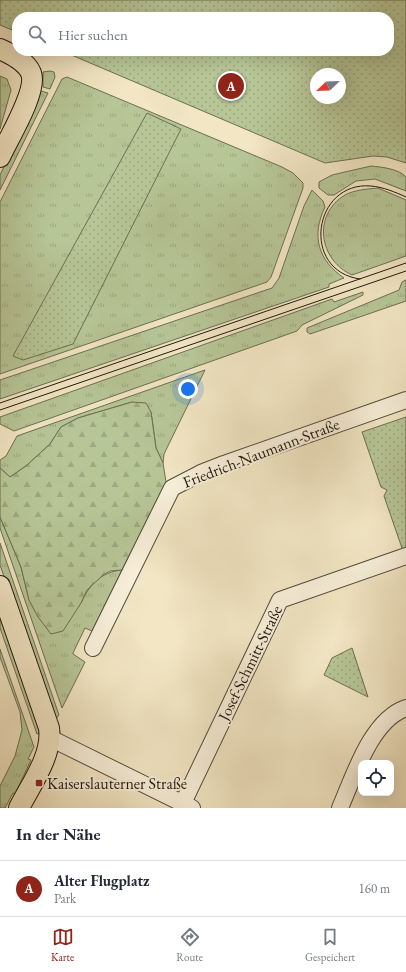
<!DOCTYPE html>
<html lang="de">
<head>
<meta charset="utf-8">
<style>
  body { margin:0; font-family:"EB Garamond",serif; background:#f6f6f7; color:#1f2937 }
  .controls { position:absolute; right:12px; bottom:12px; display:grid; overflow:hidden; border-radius:8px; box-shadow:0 4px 16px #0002 }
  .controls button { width:36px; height:36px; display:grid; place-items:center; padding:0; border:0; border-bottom:1px solid #e0e1e3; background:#fff; color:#1f2937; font:20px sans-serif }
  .compass { position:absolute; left:310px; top:68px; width:36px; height:36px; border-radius:50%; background:#fff; box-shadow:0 4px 16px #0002; rotate:247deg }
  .you { position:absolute; left:188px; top:389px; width:14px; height:14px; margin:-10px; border:3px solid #fff; border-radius:50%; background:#1a73e8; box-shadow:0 0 0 6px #1a73e833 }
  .badge { display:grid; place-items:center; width:26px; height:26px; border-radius:50%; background:#8f2418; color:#fff; font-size:13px; font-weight:700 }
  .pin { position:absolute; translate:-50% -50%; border:2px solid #fff; box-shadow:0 1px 4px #0006 }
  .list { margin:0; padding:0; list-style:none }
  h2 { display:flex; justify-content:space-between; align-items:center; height:52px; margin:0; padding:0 16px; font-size:17px }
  h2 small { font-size:13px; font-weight:400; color:#747a83 }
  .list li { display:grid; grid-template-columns:26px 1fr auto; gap:12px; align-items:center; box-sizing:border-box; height:56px; padding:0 16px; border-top:1px solid #e0e1e3 }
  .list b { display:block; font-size:15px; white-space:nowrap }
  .list p { margin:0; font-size:13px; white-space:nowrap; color:#747a83 }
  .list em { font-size:13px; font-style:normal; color:#747a83 }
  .icon { flex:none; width:22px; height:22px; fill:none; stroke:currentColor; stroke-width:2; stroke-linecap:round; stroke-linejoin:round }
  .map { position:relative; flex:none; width:406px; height:808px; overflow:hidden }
  .search { position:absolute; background:#fff; box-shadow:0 4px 16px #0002; left:12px; right:12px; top:12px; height:44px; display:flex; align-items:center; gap:10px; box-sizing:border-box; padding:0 14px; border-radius:16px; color:#747a83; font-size:15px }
  .sheet { height:108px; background:#fff }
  nav { display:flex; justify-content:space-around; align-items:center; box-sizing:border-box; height:56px; border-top:1px solid #e0e1e3; background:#fff; font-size:11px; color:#747a83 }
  nav a { display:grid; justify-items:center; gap:2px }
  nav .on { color:#8f2418 }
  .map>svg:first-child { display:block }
</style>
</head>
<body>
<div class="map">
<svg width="406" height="808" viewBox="0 0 406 808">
  <defs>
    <pattern id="grass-tufts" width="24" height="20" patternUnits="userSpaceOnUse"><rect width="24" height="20" fill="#b7c697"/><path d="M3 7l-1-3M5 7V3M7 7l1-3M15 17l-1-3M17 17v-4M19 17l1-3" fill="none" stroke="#9da981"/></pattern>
    <pattern id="forest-firs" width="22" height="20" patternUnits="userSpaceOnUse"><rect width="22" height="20" fill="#b7c697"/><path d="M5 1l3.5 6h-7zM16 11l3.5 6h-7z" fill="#9da981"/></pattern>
    <pattern id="park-dots" width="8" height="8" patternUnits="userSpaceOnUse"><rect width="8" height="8" fill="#b7c697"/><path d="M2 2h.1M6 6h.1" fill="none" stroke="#9da981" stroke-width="1.8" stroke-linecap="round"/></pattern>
  </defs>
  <rect width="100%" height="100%" fill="#f2e6c4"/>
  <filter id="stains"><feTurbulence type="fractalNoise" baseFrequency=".005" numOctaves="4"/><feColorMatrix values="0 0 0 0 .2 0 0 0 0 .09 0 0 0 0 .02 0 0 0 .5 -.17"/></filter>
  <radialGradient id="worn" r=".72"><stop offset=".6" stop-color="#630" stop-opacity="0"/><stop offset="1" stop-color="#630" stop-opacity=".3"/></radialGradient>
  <g fill="url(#grass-tufts)" stroke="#6c6f52">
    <path d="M50,71L54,72L55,77L50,89L43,87V72Z"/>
    <path d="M0,76L7,79L11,90L0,129Z"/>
    <path d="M67,77L282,167L293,173L303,183V188L271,277L267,282L0,374V202L62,79Z"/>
    <path d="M41,91L48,93L0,190V175Z"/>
    <path d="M371,166C382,167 399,169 406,177V191L375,179L356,181L334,195H328L319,188V182L332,175Z"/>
    <path d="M378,188L406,200V256L352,275C319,260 312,215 345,195C354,190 367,189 378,188Z"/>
    <path d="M312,190L323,201L325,207C311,236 318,260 344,278L329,284V287L0,399V380L272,288L279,278L304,206Z"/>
    <path d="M406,280V301L310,334L307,332V328L399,290L402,282Z"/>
    <path d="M363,292V295L302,325L297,331L14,431L0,424V417L332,299L334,302Z"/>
    <path d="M205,370L164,454L163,463L156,448L151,412L132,402L78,418L61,427L50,444L26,466L10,477L0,468V460L6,456L17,436Z"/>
    <path d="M0,517L21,567L29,600L81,603C89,585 101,572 122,570L92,631L85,628L73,653V654L85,662L62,708L0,528Z"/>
    <path d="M0,543L59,715L54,721L0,565Z"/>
    <path d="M0,609L43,732L37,734L0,628Z"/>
    <path d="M0,649L34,747L28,759L31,760L15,794L13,793L5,808H0V786L15,756L22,730L20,712L0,657Z"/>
  </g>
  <path fill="url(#forest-firs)" stroke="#6c6f52" d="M132,402L146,403L151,412L156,448L163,463L166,482L122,570L110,571L103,575L87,590L81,603L63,631L51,634L38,617L29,600L21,567L0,517V468L10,477L26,466L50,444L61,427L78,418Z"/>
  <g fill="url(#park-dots)" stroke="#6c6f52" fill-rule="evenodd">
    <path d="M0,0H406V163L387,157L373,156L325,163L62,51H389V17H17V32L0,25ZM316,74H340V98H316Z"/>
    <path d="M147,113L181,129L73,344L23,360L13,356Z"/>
    <path d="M406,417V550L403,551L384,496L387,490L381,487L362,432Z"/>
    <path d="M352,648L368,697L324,675L332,658Z"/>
  </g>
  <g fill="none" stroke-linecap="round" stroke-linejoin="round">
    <defs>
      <g id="minor">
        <path d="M93,648L172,488L201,473L224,464L406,400"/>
        <path d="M50,738L192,808"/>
        <path d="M183,803L280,600L406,556"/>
        <path d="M340,808C354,776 371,720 406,708"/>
      </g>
      <g id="major">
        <path d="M0,49C11,54 26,61 31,73C38,91 8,139 0,157"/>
        <path d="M0,586L49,728C53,755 31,784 19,808"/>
      </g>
    </defs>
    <use href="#minor" stroke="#544c3c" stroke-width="18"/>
    <use href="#major" stroke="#20180e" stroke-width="22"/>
    <use href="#minor" stroke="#f7efd9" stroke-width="16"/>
    <use href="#major" stroke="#f2e6c4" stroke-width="20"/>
    <g stroke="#20180e" stroke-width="1">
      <path d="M360,279C300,271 313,181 371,186C383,187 395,192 406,197"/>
      <path d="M0,403L406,263"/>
      <path d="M0,410L406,271"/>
    </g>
  </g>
  <rect fill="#8f2418" stroke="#f7efd9" stroke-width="1.5" x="35" y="779" width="8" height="8" rx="2"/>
  <g text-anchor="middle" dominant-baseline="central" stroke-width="4" stroke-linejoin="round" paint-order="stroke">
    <g font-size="16" fill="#20180e" stroke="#f7efd9">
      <text transform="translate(261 453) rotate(-21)">Friedrich-Naumann-Straße</text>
      <text transform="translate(250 663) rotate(-64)">Josef-Schmitt-Straße</text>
    </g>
    <g font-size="16" fill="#20180e" stroke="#f7efd9" text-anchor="start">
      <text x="47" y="783">Kaiserslauterner Straße</text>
    </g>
  </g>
  <rect width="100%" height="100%" filter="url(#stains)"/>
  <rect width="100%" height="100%" fill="url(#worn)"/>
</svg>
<div class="controls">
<button><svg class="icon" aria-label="locate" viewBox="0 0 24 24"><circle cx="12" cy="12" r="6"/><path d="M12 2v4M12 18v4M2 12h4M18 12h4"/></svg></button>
</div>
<svg class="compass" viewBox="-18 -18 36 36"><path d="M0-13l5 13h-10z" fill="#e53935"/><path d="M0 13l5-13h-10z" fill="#747a83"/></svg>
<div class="you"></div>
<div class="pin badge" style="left:231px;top:86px">A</div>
<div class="search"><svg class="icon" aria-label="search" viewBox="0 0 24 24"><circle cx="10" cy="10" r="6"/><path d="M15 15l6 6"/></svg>Hier suchen</div>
</div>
<section class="sheet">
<h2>In der Nähe<small></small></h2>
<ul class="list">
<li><span class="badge">A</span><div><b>Alter Flugplatz</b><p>Park</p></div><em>160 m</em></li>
</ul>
</section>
<nav>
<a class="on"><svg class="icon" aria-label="map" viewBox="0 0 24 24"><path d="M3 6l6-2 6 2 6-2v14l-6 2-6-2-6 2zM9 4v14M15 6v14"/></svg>Karte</a>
<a><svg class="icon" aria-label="directions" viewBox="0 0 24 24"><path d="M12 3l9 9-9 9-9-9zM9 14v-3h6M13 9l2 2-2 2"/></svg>Route</a>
<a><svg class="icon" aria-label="saved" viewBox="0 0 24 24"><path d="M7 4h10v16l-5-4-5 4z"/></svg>Gespeichert</a>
</nav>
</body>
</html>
